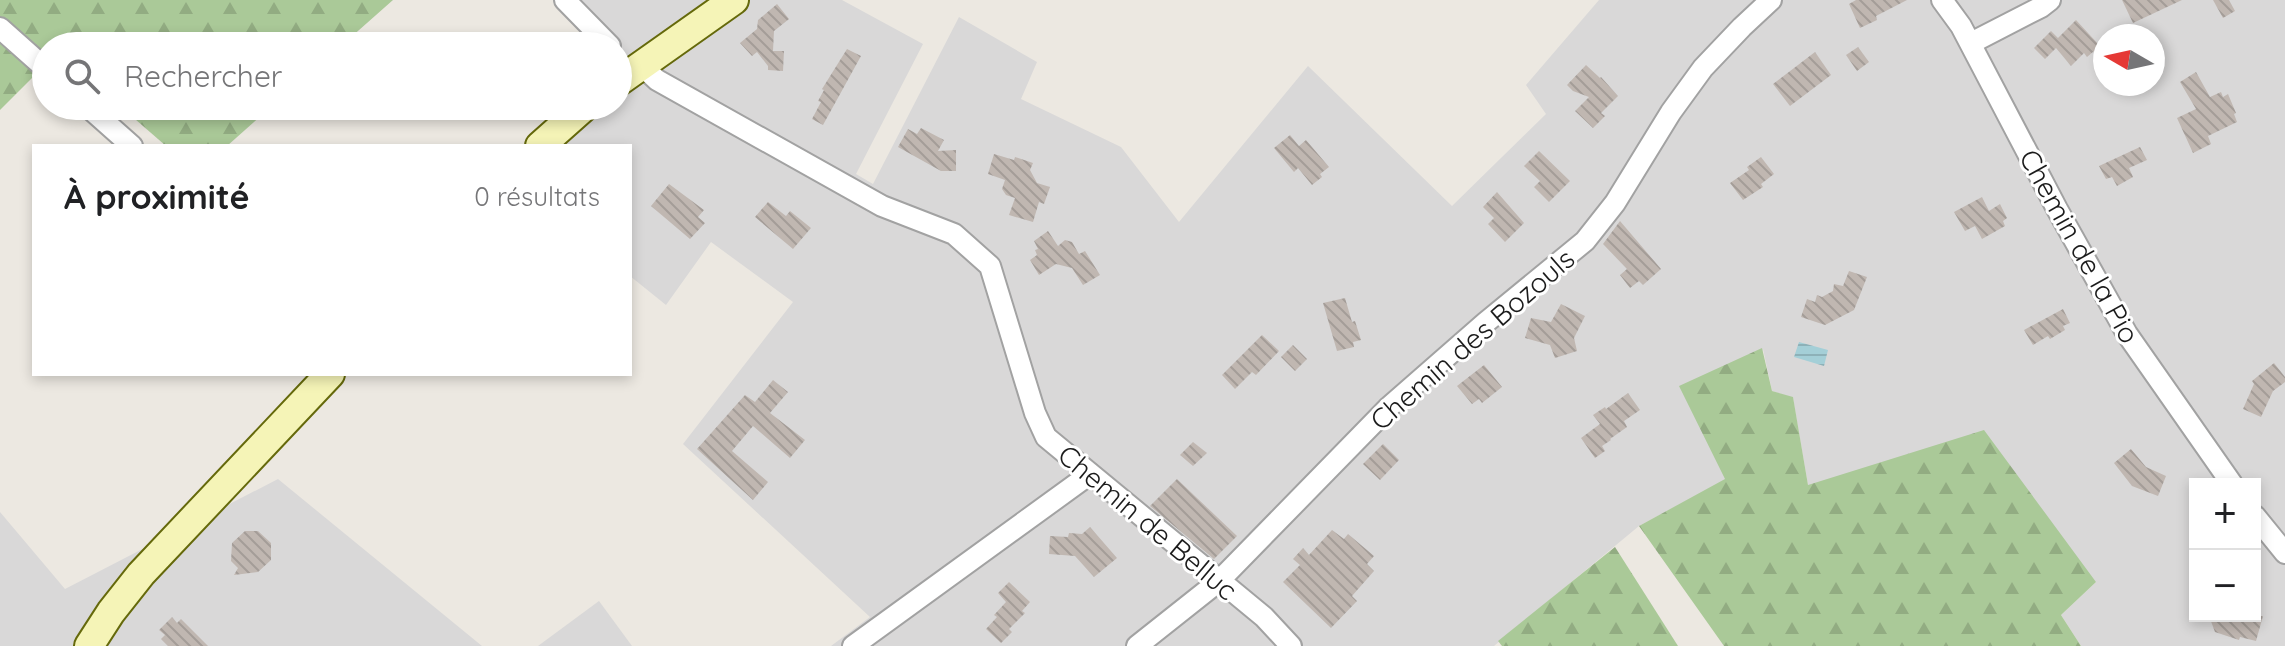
<!DOCTYPE html>
<html lang="fr">
<head>
<meta charset="utf-8">
<style>
  body { margin:0; font-family:Quicksand,sans-serif; background:#f2f2f2; color:#202124 }
  .controls { position:absolute; right:24px; bottom:24px; display:grid; overflow:hidden; border-radius:0px; box-shadow:0 4px 12px #0003 }
  .controls button { width:72px; height:72px; display:grid; place-items:center; padding:0; border:0; border-bottom:2px solid #e0e0e0; background:#fff; color:#202124; font:40px sans-serif }
  .compass { position:absolute; left:2093px; top:24px; width:72px; height:72px; border-radius:50%; background:#fff; box-shadow:0 4px 12px #0003; rotate:279deg }
  .list { margin:0; padding:0; list-style:none }
  h2 { display:flex; justify-content:space-between; align-items:center; height:104px; margin:0; padding:0 32px; font-size:34px }
  h2 small { font-size:26px; font-weight:400; color:#757577 }
  .icon { flex:none; width:44px; height:44px; fill:none; stroke:currentColor; stroke-width:2; stroke-linecap:round; stroke-linejoin:round }
  .map { position:relative; flex:none; width:2285px; height:646px; overflow:hidden }
  .search { position:absolute; background:#fff; box-shadow:0 4px 12px #0003; left:32px; top:32px; width:600px; height:88px; display:flex; align-items:center; gap:20px; box-sizing:border-box; padding:0 28px; border-radius:44px; color:#757577; font-size:30px }
  .panel { position:absolute; background:#fff; box-shadow:0 4px 12px #0003; left:32px; top:144px; width:600px; height:232px; border-radius:0px }
  .map>svg:first-child { display:block }
</style>
</head>
<body>
<div class="map">
<svg width="2285" height="646" viewBox="0 0 2285 646">
  <defs>
    <pattern id="forest-firs" width="22" height="20" patternUnits="userSpaceOnUse" patternTransform="scale(2)"><rect width="22" height="20" fill="#aac998"/><path d="M5 1l3.5 6h-7zM16 11l3.5 6h-7z" fill="#92ac82"/></pattern>
    <pattern id="water-rules" width="6" height="5" patternUnits="userSpaceOnUse" patternTransform="scale(2)"><rect width="6" height="5" fill="#a4cfd7"/><path d="M0 2.5h6" fill="none" stroke="#8db1b8"/></pattern>
    <pattern id="building-back-hatch" width="6" height="6" patternUnits="userSpaceOnUse" patternTransform="scale(2)"><rect width="6" height="6" fill="#c0b7b1"/><path d="M-1 5l2 2M0 0l6 6M5-1l2 2" fill="none" stroke="#a49d98"/></pattern>
  </defs>
  <rect width="100%" height="100%" fill="#ece8e1"/>
  <g fill="#d9d8d8" fill-rule="evenodd">
    <path d="M558,0H842L923,44L856,174L873,184L959,17L1037,62L1021,99L1121,147L1179,222L1308,66L1452,206L1546,114L1526,85L1599,0H2285V646H2081L2061,615L2096,582L1808,485L1793,398L1772,391L1763,349L1725,480L1639,526L1494,646H831L870,617L683,444L793,302L711,242L666,305L630,276V146H550L581,106H618V46ZM2105,36H2153V84H2105ZM2195,484H2255V616H2195Z"/>
    <path d="M278,479L482,646H0V512L65,589Z"/>
    <path d="M599,601L632,646H538Z"/>
  </g>
  <g fill="url(#forest-firs)">
    <path d="M0,0H393L341,46H46V64L0,110Z"/>
    <path d="M120,106H272L227,146H166Z"/>
    <path d="M1762,348L1772,391L1793,397L1808,485L1984,430L2096,582L2061,615L2081,646H1724L1639,526L1725,479L1679,386Z"/>
    <path d="M1615,547L1678,646H1502L1498,641Z"/>
  </g>
  <path fill="url(#water-rules)" d="M1799,342L1828,350L1824,366L1794,357Z"/>
  <g fill="url(#building-back-hatch)">
    <path d="M1856,0H1907L1876,16L1877,20L1860,28L1849,4Z"/>
    <path d="M2122,0H2182L2133,23Z"/>
    <path d="M2213,0H2229L2235,11L2223,18Z"/>
    <path d="M777,4L789,19L774,31L773,51H784L783,71L768,70V66L757,52L752,56L740,43L757,29L758,20Z"/>
    <path d="M2076,20L2100,46L2087,57L2084,53L2071,66L2056,48L2045,59L2034,48L2051,31L2058,38Z"/>
    <path d="M1858,47L1869,62L1857,71L1846,55Z"/>
    <path d="M847,49L861,56L823,125L812,119L821,102L818,101L824,90L822,89Z"/>
    <path d="M1815,52L1831,75L1790,106L1773,84Z"/>
    <path d="M1586,65L1600,78L1601,77L1618,96L1601,113L1605,116L1593,128L1575,111L1589,97L1573,91L1567,85Z"/>
    <path d="M2196,72L2210,97L2221,92L2223,97L2228,94L2236,113L2234,114L2237,122L2208,136L2211,144L2193,153L2177,118L2196,109L2180,82Z"/>
    <path d="M921,128L944,140L938,151L956,150V171H941L898,147L908,129L917,134Z"/>
    <path d="M1290,135L1299,146L1306,140L1329,167L1320,174L1322,177L1312,185L1298,168L1294,172L1274,148Z"/>
    <path d="M2140,147L2147,160L2129,168L2133,177L2117,186L2112,177L2106,179L2099,166Z"/>
    <path d="M1539,151L1570,181L1549,202L1534,187L1540,181L1524,166Z"/>
    <path d="M994,154L1014,160L1015,157L1033,163L1030,170L1037,183L1050,187L1044,204L1039,202L1033,222L1009,215L1015,198L1006,195L1002,189L1005,180L988,174Z"/>
    <path d="M1761,157L1774,174L1761,184L1763,187L1743,200L1730,183L1749,170L1747,167Z"/>
    <path d="M669,184L704,210L698,217L705,223L690,239L651,206Z"/>
    <path d="M1497,192L1524,223L1505,242L1488,224L1494,218L1483,207Z"/>
    <path d="M1982,197L1989,211L2000,204L2007,218L2003,221L2005,226L1982,239L1975,226L1965,231L1954,212Z"/>
    <path d="M768,202L786,216L790,211L811,228L793,249L755,217Z"/>
    <path d="M1620,221L1661,269L1643,285L1639,281L1630,288L1620,275L1627,269L1603,244Z"/>
    <path d="M1048,231L1058,246L1065,240L1072,242L1079,254L1085,251L1100,275L1083,285L1072,268L1056,264L1039,275L1030,260L1037,255L1035,250L1038,249L1034,241Z"/>
    <path d="M1849,271L1867,277L1854,310L1825,325L1801,317L1807,299L1815,302L1817,295L1822,297L1833,291L1834,284L1843,286Z"/>
    <path d="M1345,298L1352,322L1355,321L1361,340L1353,342L1354,347L1337,351L1323,303Z"/>
    <path d="M1561,304L1585,316L1574,338L1577,351L1555,358L1550,345L1525,338L1531,318L1551,322Z"/>
    <path d="M2063,309L2070,323L2063,326L2065,330L2050,339L2048,336L2033,345L2024,330Z"/>
    <path d="M1262,335L1279,351L1256,375L1252,372L1235,389L1222,375Z"/>
    <path d="M1293,345L1307,359L1295,371L1281,357Z"/>
    <path d="M2274,363L2285,377V382L2273,391L2261,417L2243,409L2254,384L2252,381Z"/>
    <path d="M1484,365L1502,387L1482,403L1479,399L1472,404L1457,386Z"/>
    <path d="M773,380L788,392L770,413L805,440L790,458L753,426L732,451L768,482L753,500L697,449L745,395L755,402Z"/>
    <path d="M1628,393L1640,410L1624,421L1627,427L1610,439L1611,440L1602,446L1605,451L1595,458L1581,438L1600,424L1593,415L1605,407L1606,409Z"/>
    <path d="M1193,442L1207,453L1193,466L1180,455Z"/>
    <path d="M1383,444L1399,460L1380,480L1363,464Z"/>
    <path d="M2131,449L2146,467L2166,476L2158,496L2132,486L2114,463Z"/>
    <path d="M1177,479L1237,536L1214,559L1150,506Z"/>
    <path d="M1090,527L1117,558L1094,577L1075,556L1049,554L1050,536L1068,537L1069,533L1082,534Z"/>
    <path d="M1332,530L1344,539L1348,534L1374,556L1367,564L1374,571L1352,596L1357,601L1331,628L1283,582L1300,565L1293,559L1303,548L1309,555Z"/>
    <path d="M245,531H258L271,543V560L258,572L234,575L238,568L231,561L232,543Z"/>
    <path d="M1009,582L1030,602L1022,611L1025,613L1009,629L1012,632L1001,643L986,629L997,617L994,615L1006,602L998,593Z"/>
    <path d="M2209,616H2263L2256,641L2240,637L2239,640L2215,632Z"/>
    <path d="M172,617L177,623L181,619L208,646H168L161,639L165,635L159,630Z"/>
  </g>
  <g fill="none" stroke-linecap="round" stroke-linejoin="round">
    <defs>
      <g id="street">
        <path d="M565,0L610,46"/>
        <path d="M1942,0L1961,26L2057,209L2127,334L2232,484"/>
        <path d="M0,28L46,69"/>
        <path d="M1971,43L2041,7L2050,0"/>
        <path d="M641,65L657,80L882,206L954,234L990,266L1035,413L1046,437L1264,617L1291,646"/>
        <path d="M87,106L132,146"/>
        <path d="M2255,516L2285,553"/>
        <path d="M853,646L1090,474"/>
        <path d="M1137,646L1219,581L1389,407L1485,323L1585,241L1615,203L1671,112L1703,68L1742,27L1771,0"/>
      </g>
      <g id="secondary">
        <path d="M618,82L734,0"/>
        <path d="M540,146L585,106"/>
        <path d="M89,646L111,612L141,574L330,374"/>
      </g>
    </defs>
    <use href="#street" stroke="#a2a2a2" stroke-width="24"/>
    <use href="#secondary" stroke="#65690b" stroke-width="32"/>
    <use href="#street" stroke="#fff" stroke-width="20"/>
    <use href="#secondary" stroke="#f5f4b7" stroke-width="28"/>
  </g>
  <g text-anchor="middle" dominant-baseline="central" stroke-width="6" stroke-linejoin="round" paint-order="stroke">
    <g font-size="28" fill="#1b1b1b" stroke="#fff">
      <text transform="translate(2080 246) rotate(61)">Chemin de la Pio</text>
      <text transform="translate(1472 339) rotate(-41)">Chemin des Bozouls</text>
      <text transform="translate(1148 522) rotate(40)">Chemin de Belluc</text>
    </g>
  </g>
</svg>
<div class="controls">
<button>+</button>
<button>−</button>
</div>
<svg class="compass" viewBox="-18 -18 36 36"><path d="M0-13l5 13h-10z" fill="#e53935"/><path d="M0 13l5-13h-10z" fill="#757577"/></svg>
<div class="search"><svg class="icon" aria-label="search" viewBox="0 0 24 24"><circle cx="10" cy="10" r="6"/><path d="M15 15l6 6"/></svg>Rechercher</div>
<section class="panel">
<h2>À proximité<small>0 résultats</small></h2>
<ul class="list">
</ul>
</section>
</div>
</body>
</html>
